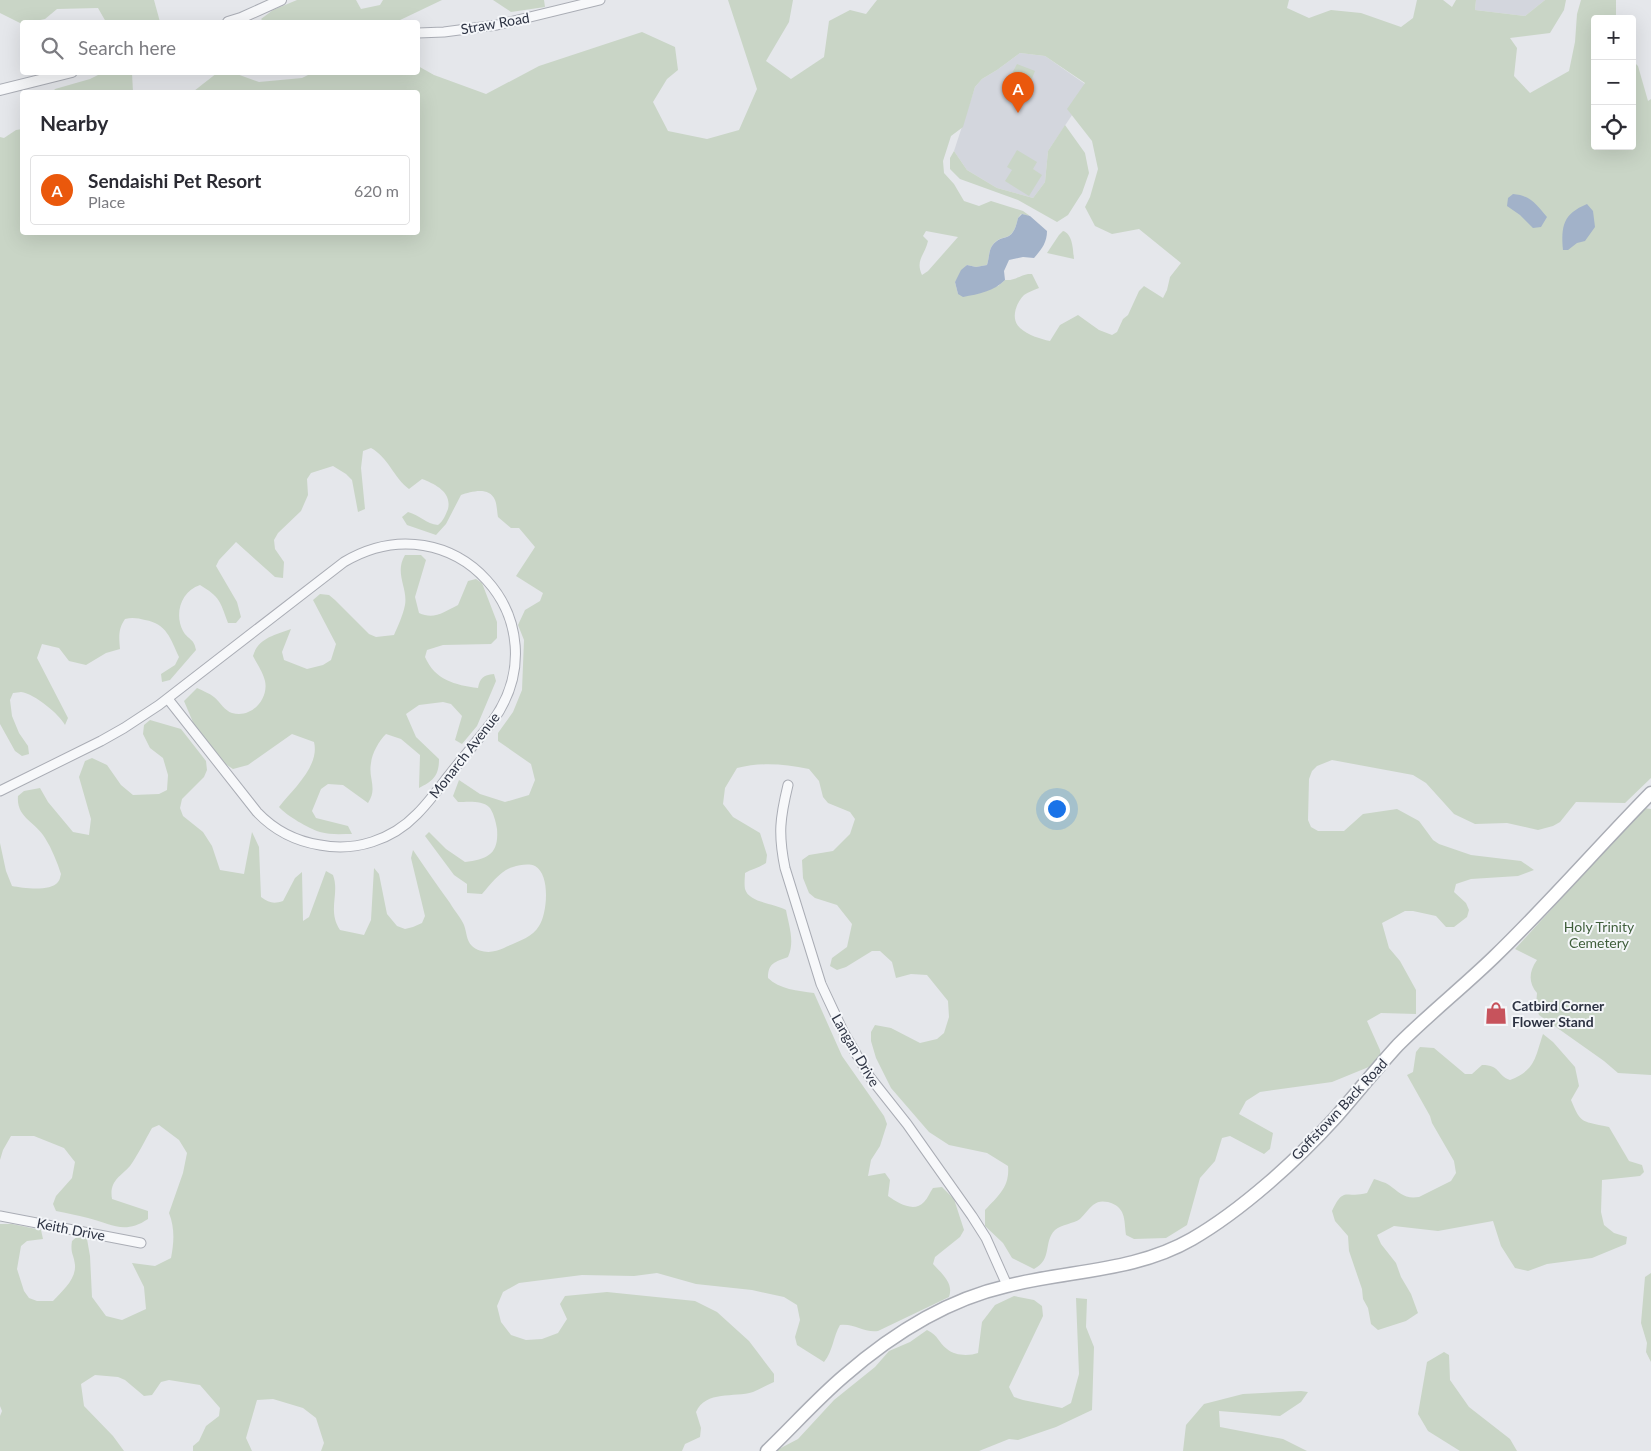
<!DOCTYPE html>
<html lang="en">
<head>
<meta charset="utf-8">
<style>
  body { margin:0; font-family:Lato,sans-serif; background:#f2f2f3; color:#2b2b33 }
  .controls { position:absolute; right:15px; top:15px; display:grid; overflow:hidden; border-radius:5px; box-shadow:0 5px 20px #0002 }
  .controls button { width:45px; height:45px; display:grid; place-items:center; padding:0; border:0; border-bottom:1px solid #e1e1e2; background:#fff; color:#2b2b33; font:25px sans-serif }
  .you { position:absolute; left:1056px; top:808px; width:18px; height:18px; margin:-12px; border:4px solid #fff; border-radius:50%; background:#1a73e8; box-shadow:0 0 0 8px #1a73e833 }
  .badge { display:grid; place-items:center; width:32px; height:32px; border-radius:50%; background:#ea580c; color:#fff; font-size:16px; font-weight:700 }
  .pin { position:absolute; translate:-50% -41px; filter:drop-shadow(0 1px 2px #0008) }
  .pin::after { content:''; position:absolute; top:26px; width:18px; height:15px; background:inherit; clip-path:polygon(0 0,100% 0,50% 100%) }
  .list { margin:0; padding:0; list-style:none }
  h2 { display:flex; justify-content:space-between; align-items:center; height:65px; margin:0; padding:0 20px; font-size:21px }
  h2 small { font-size:16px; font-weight:400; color:#7c7c81 }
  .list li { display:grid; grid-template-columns:32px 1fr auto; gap:15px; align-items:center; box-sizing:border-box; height:70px; margin:0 10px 10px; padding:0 10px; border:1px solid #e1e1e2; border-radius:5px }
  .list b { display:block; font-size:19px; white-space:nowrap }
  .list p { margin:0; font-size:16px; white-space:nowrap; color:#7c7c81 }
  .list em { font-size:16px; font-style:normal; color:#7c7c81 }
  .icon { flex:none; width:28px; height:28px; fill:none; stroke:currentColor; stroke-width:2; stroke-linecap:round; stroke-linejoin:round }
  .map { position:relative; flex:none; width:1651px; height:1451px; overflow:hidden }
  .search { position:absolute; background:#fff; box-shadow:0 5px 20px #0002; left:20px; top:20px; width:400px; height:55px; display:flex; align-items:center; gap:12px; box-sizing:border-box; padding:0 18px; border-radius:5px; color:#7c7c81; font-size:19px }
  .panel { position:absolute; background:#fff; box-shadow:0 5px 20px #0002; left:20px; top:90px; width:400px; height:145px; border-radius:5px }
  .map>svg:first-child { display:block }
</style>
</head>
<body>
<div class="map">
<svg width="1651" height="1451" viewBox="0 0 1651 1451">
  <rect width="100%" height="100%" fill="#e5e7eb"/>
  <g fill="#d3d6dd">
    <path d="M1476,0H1545L1525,16L1475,10Z"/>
    <path d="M1020,53L1045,56L1085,84L1068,109L1072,115L1048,151L1045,182L1033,198L997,188L967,170L954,151L975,87L982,79L997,70Z"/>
  </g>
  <g fill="#c9d5c6" fill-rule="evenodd">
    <path d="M0,0H154L160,22H106L98,8L57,9L45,19L22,24L0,13Z"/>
    <path d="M297,0H356L361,9L380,5L383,0H442L396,22H264L261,19L273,10Z"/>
    <path d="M493,0H544L545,7L511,12Z"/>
    <path d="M728,0H793L789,22L766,61L791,79L824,57L829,21L850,10L866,14L877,0H1289L1287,8L1309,18L1331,10L1361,13L1401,27L1413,18L1417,0H1443L1452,7L1456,0H1476L1475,10L1525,16L1545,0H1566L1564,10L1550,33L1510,38L1517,48L1514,76L1530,93L1569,71L1575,42L1577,14L1581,0H1616V19H1595V146H1632V60L1638,66L1648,101L1651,99V778L1625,803L1576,802L1560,822L1553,826L1538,830L1507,823L1475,824L1454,814L1426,783L1413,775L1332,760L1317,766L1312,771L1309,779L1308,820L1311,827L1318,831H1344L1363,814L1397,809L1419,821L1433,840L1439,844L1471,855L1521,861L1534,870L1518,876L1471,879L1456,884L1454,892L1466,903L1469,910L1467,917L1454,927H1446L1436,916L1413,911H1405L1382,923L1389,948L1400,961L1416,990V1014L1381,1013L1367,1021L1380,1050L1381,1057L1376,1064L1332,1082L1260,1092L1246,1101L1239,1114L1273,1133L1270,1149L1264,1154L1230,1136L1222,1138L1215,1161L1200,1178L1187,1225L1166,1238L1134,1239L1126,1235C1124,1219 1126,1207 1108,1202C1102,1201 1098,1201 1093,1205C1088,1209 1085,1214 1080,1219C1073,1224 1062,1224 1055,1230C1043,1242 1053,1259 1034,1269L1012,1258L1003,1243L985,1226V1210C998,1196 1010,1187 1008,1166L987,1153L949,1145L929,1132L891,1088L876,1058L871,1041V1032L875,1025L891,1028L920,1043L937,1039L944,1033L949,1017L948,1001L927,975L911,974L896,978L892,962L880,951H872L846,967L837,970L830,966L832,958L847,947L852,924L837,905L815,898L809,893L803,878L802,860L809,855L833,851L850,834L855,819L850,812L828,803L823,797L819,781L809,769C783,764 763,762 737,768L725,788L723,804L733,817L760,833L767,855L766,863C759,868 752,869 745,873C745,877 744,884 745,889C749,903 774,903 786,910C789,926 795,942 788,957C775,962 768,963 768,978C779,989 798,991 814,993L842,1056L884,1116L887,1124L880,1146L871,1160L868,1176L885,1173L890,1180L888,1196C898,1203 914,1213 924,1202C928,1198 930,1192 933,1188L942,1187L954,1199L964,1230L960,1237L935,1257L933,1264C942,1274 954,1283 949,1297L878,1331C864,1333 854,1323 840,1325C833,1337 833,1351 824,1362L797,1345L795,1337L800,1320L797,1305L784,1297L752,1290L696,1284L657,1273L634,1276L582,1275L519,1283L503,1292L497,1306L501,1322L511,1335L526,1340L542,1339L558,1333L567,1319L560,1304L565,1296L607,1292L695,1301L717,1312L749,1341L774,1374V1382C767,1385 760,1389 753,1392C734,1398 706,1390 696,1412L701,1428L700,1437L685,1444L682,1451H321L324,1443L316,1418L303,1408L273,1399L257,1400L246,1438L252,1451H193V1446L199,1441L206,1426L219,1416L220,1408L200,1385L169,1380L161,1382L152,1395L144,1396L125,1380L118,1377L95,1375L81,1384L84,1406L113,1436L124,1451H0V1416L2,1411L0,1406V1224H12L41,1230L43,1239L27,1241L21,1246L17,1269L24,1291L29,1298L37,1301H53C62,1291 76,1280 75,1265C74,1255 70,1253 72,1241L80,1234L87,1239L90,1256L92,1297L106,1316L122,1320L146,1309L144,1287L132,1263L155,1266L171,1258C174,1243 175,1228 169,1213L183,1173L187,1153L179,1140L159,1125L152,1128C145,1140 138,1155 130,1166C120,1177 109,1181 112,1199L148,1211V1219C124,1235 112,1224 88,1218C77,1215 66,1213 56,1211L53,1204L56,1196L72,1178L75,1162L64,1148L34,1136H11L3,1150L0,1160V843L6,871L12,886C23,888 50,892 58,882C60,880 60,877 61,874C57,862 52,849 45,838C36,822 16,818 18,796L24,791L40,788L48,802L73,832L89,835L91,819L79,777L85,761L92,758L107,765L121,785L133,795L159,794L167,790L168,775L163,758L150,748L143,734L144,725L150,720L181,729L206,761L207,770L204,777L182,799L180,808L183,816L203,832L212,846L220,870L244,874L252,832L259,847L261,897C269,903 274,904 283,901L295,878L302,872L303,921L309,917L326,871L333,875C340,894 327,910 340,930L364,935L371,920L374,868L379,874L387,914L397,926L405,929L413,927L422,923L425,916L411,858L413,850C425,868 437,885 450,903C454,910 461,918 464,925C467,933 466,940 472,946C481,954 494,953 504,948C516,942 532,938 539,926C547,914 551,875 535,866C529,863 519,865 513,867C501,870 490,885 482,894L467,893V884L454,875L425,836L429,832L446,849L465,862C488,859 499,854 497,829C496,822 493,811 489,807C482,800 467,802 458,802L453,796L459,780L480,794L505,802L529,795L535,780L531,764L498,741V733L513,712L522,690L524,640L518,625L525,610L540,601L543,593L516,576L535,547L519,528H511L498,517C497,512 497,505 495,500C489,486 471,492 461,495L446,524L436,535L407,525L402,517L408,512C420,515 426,524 438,525C444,520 445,516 448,509C452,492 435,484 422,479L409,489C394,478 388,457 371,448L363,451L361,468L365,509L358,512L352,480L346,474L333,466L311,473L307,479L308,495L301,511L278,533L274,540L275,549L284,562L283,578L275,577L236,542L219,560L216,566L237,602L241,617L236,623H228C220,601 220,597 200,585C181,591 174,614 183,631C188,640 194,638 196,650L170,680L162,682L161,674L175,665L179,657C170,638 167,624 145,620C138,618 132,617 125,619C118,629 119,637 120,649L106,653L86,665L69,661L59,648L42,644L37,658L68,718L65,725C59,714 35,694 21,692C19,692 16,693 13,693L10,700L12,716L19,733L28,746L29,754L22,756L15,751L0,724V137L4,138L16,130L22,129V232H418V92H195L194,91L217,73H234L259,82L302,78L312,73L418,72V66L434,75L486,94L539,66L642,32L675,47L678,70L667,79L653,102L668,131L707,139L739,130L757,89ZM1020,53L1045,56L1085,83L1067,109L1092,141L1098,169L1090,197L1085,207L1095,226L1112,234L1139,229L1181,263L1170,277L1167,290L1163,298L1144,286L1139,291L1128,315L1123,319L1117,332L1112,335L1099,330L1078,315L1060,325L1050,341C1040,339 1028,335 1020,328C1010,319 1016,303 1024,295C1028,292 1034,290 1039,288L1032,274C1021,273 1017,281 1005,280L998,286L958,294L955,282L967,265L976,267L987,265C989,259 989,250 992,246C1002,231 1012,246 1018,218L1021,214L1030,216L1023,211L991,201L979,206L964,201L954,184L944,173L943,161L951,136L963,127L975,87L982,79L997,70ZM926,231L958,237L928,271L922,275C915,260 925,255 928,241L923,236Z"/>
    <path d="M1017,64L1035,71L1022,104L1002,92Z"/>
    <path d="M102,73H132L133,92H53L55,89L90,79Z"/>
    <path d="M1065,125L1085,153L1089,173L1082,193L1068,215L1057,222L1018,200L960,179L950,169V158L954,151L967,170L997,188L1033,198L1045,182L1048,151Z"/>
    <path d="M1017,150L1037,162L1033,169L1042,175L1029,196L1005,181L1012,170L1007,167Z"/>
    <path d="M1063,231C1073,234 1073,250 1074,259L1047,253L1059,235Z"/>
    <path d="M405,555H421L426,560L415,597L419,613C434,620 444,612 458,605L468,581L476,579L482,583L497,622V638L491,644L443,645L427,650L425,657C435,680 455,685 478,688C480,678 483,675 494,674L496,681L477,726L462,744L455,740L462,716L451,704L443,702L419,705L406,714L416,737L439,759C439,776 433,781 419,788L420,755L401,739L386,734C379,741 372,753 371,763C368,779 378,788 368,803L343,785L328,784L321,789L312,811L316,818L348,826L352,834C341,834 330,835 320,832C308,828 287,816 279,807C293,789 320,766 314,742L292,734L248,765L233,769L219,760L195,727L184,701L197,688C203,691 209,693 214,697C220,702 225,711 232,713C251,719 269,699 265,681C263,672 257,664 253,656C258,638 275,635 291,629L282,652L284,660L307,669L323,665L331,660L336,644L313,600L320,594L329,595L335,600L369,634L376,637L394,635C398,626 403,615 405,605C408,588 394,573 405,555Z"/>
    <path d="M1644,808L1651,809V1075L1618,1073L1604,1061L1539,1015L1536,1005L1537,993C1528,983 1529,971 1537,960L1515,949Z"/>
    <path d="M1543,1034L1553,1042L1575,1067L1579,1086L1571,1100C1581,1125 1583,1121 1609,1127L1629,1161L1642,1165L1644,1172L1640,1176L1602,1180L1601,1212L1604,1225L1614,1233L1627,1237L1626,1244L1592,1258L1547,1264L1528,1271L1515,1268L1501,1246L1493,1221L1438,1231L1394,1226L1377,1235L1381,1244L1396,1263L1401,1277L1411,1294L1418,1313L1406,1321L1378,1330L1371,1324L1368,1308L1363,1299L1362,1289L1349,1251L1348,1236L1335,1221L1332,1211C1344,1185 1346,1199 1367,1193L1374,1179C1379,1181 1385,1182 1389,1185C1400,1193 1404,1199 1419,1197L1451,1181L1456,1173L1454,1161L1432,1123L1430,1116L1407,1075L1413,1072L1416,1052L1420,1047L1434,1048L1465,1074H1472L1482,1065C1501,1065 1496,1075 1510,1080C1536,1070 1535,1057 1543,1034Z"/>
    <path d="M1651,1273V1362L1646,1352L1647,1343L1641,1323L1645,1277Z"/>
    <path d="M1014,1296L1034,1300L1042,1306L1043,1316L1009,1387L1014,1397L1023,1400L1062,1408L1071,1403L1079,1374L1076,1298L1087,1299L1086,1327L1094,1347L1092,1410L1056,1427L1018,1440L1009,1439L979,1451H775L798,1439L834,1400L875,1367L889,1351L910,1342L927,1330C939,1336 938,1342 947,1349C955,1356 969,1356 978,1353L982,1322L995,1305Z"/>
    <path d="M1444,1352L1449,1355L1450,1380L1469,1407L1510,1439L1517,1451H1460L1428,1431L1418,1414L1427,1362Z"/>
    <path d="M1301,1391L1308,1392L1301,1402L1280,1416L1219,1411L1220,1427L1283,1439L1307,1451H1183L1186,1425L1204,1404L1243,1394Z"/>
  </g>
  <g fill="#a2b2c9">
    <path d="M1513,194C1530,195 1537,205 1547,217L1541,227L1533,228L1520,215L1507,206L1508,198Z"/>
    <path d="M1587,204L1593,211L1595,227L1585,241L1577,243L1568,250H1563C1561,226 1563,214 1587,204Z"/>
    <path d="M1022,214L1030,216L1047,231C1047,243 1041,250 1034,258L1023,257L1009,260L1004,271L1005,280C994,291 979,294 963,297L958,294L955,282L961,270L967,265L976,267L987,265C989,259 989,250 992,246C1003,231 1012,246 1018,218Z"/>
  </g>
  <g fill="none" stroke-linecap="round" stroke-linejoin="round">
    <defs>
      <g id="minor">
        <path d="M418,33L444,32L497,25L600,0"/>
        <path d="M788,785C780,818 778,834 785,868L821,984L843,1031L869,1076L907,1124L972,1216L986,1238L1007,1285"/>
        <path d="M0,791L101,741L124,728L159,705L344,562C454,497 565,622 492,722C477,741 461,760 446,779C437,791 428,803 417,814C392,840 355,852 320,845C295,841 274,830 257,812L168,699"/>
        <path d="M0,1216L141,1243"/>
      </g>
      <g id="tertiary">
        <path d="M228,22L241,18L281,0"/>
        <path d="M0,90L72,72"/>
      </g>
      <path id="secondary" d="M767,1451C793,1426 817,1399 844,1376C891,1335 946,1300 1007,1286C1069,1270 1135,1272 1192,1239C1242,1210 1297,1160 1335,1118C1356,1094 1376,1069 1398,1045C1429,1014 1463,987 1494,957C1549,904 1598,847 1651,793"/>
    </defs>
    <use href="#minor" stroke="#aaadb5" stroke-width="11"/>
    <use href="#tertiary" stroke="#aaadb5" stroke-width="12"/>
    <use href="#secondary" stroke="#aaadb5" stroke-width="15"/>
    <use href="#minor" stroke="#f7f8fa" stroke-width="9"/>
    <use href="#tertiary" stroke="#f7f8fa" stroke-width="10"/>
    <use href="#secondary" stroke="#fff" stroke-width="12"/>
  </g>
  <defs>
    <symbol id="shop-bare" viewBox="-9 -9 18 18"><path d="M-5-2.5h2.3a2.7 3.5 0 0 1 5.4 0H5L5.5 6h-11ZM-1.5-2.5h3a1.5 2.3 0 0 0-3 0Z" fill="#c7535c" stroke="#f4f6f9" stroke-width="2.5" paint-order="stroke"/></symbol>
  </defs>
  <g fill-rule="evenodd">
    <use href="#shop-bare" x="1480" y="997" width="32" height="32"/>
  </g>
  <g text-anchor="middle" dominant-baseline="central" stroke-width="4" stroke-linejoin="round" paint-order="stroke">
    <g font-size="14" fill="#2d3343" stroke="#f4f6f9">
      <text transform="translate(495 23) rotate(-10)">Straw Road</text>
      <text transform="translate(464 755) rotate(-52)">Monarch Avenue</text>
      <text transform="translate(856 1050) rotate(60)">Langan Drive</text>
      <text transform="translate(1339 1109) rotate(-47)">Goffstown Back Road</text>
      <text transform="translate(71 1229) rotate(11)">Keith Drive</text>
    </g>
    <g font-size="14" fill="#3f5e3b" stroke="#f4f6f9">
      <text x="1599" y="926">Holy Trinity<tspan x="1599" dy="16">Cemetery</tspan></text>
    </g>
    <g font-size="14" font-weight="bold" fill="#2d3343" stroke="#f4f6f9" text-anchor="start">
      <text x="1512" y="1005">Catbird Corner<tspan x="1512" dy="16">Flower Stand</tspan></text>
    </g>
  </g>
</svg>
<div class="controls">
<button>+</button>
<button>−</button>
<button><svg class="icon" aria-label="locate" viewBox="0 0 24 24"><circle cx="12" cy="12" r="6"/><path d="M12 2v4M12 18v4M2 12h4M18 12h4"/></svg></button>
</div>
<div class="you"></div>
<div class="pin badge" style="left:1018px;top:113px">A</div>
<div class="search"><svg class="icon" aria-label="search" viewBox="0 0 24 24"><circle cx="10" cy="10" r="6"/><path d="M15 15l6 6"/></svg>Search here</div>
<section class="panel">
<h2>Nearby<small></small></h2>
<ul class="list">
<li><span class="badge">A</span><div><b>Sendaishi Pet Resort</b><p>Place</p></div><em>620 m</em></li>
</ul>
</section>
</div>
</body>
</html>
